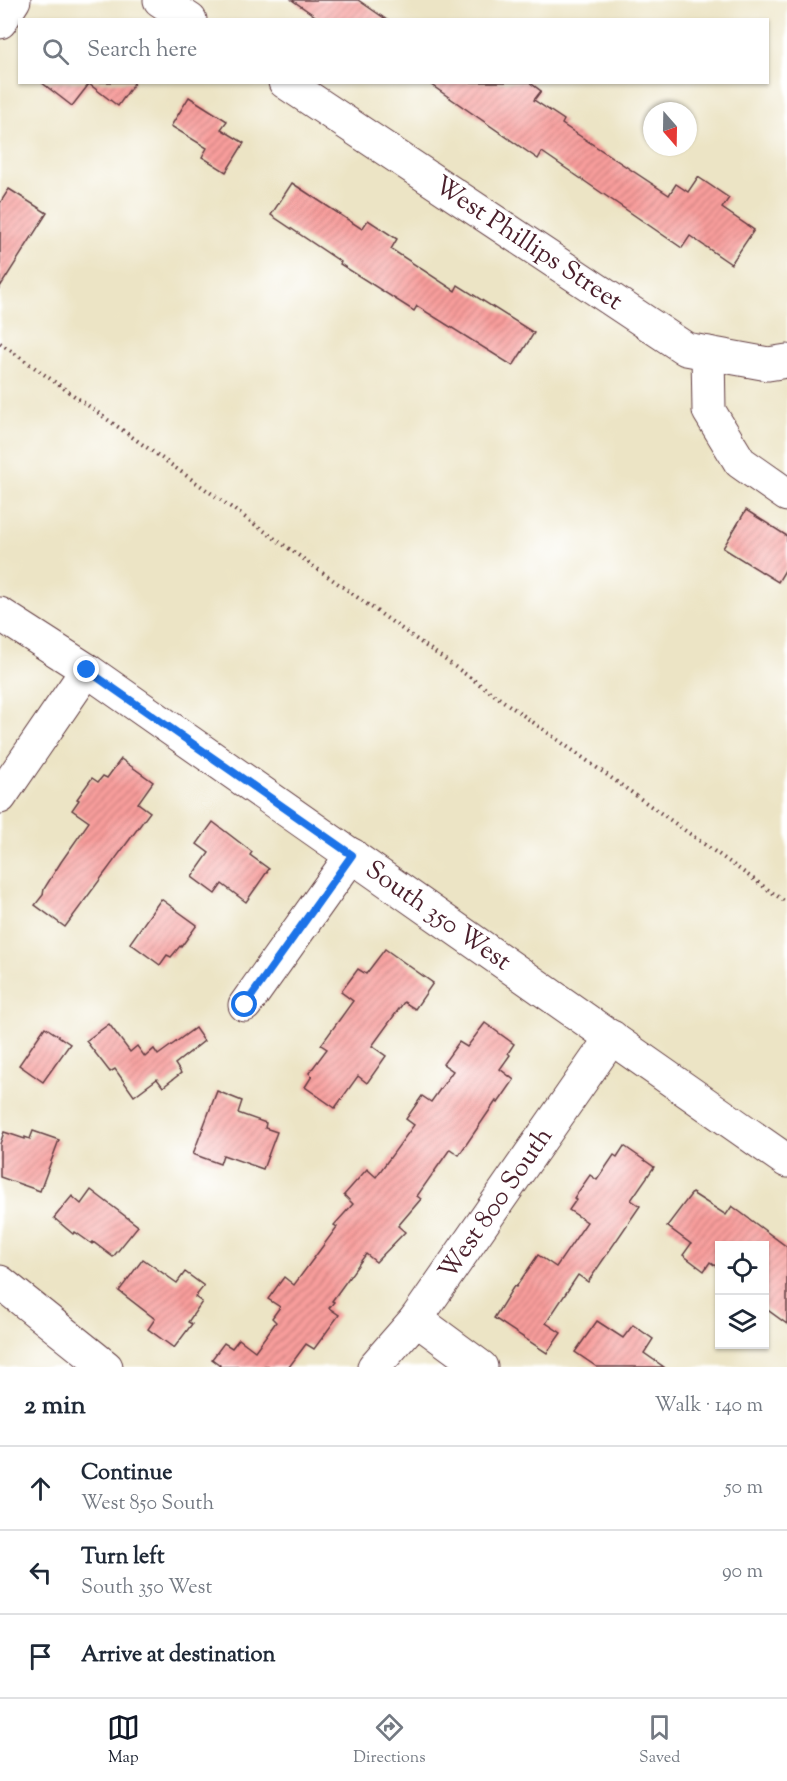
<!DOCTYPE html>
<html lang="en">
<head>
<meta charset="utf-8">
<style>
  body { margin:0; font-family:"Sorts Mill Goudy",serif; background:#f2f2f3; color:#1f2937 }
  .controls { position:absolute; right:18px; bottom:18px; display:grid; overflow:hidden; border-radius:0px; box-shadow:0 2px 4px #0004 }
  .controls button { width:54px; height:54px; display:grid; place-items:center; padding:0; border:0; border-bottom:2px solid #e0e1e3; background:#fff; color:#1f2937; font:30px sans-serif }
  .compass { position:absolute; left:643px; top:102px; width:54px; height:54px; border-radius:50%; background:#fff; box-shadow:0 2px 4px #0004; rotate:160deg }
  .stop { position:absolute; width:18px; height:18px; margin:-14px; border:4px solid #1a73e8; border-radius:50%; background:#fff }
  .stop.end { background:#1a73e8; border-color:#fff; box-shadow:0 2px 6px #0008 }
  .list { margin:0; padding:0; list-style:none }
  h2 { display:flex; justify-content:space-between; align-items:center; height:78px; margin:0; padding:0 24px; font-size:26px }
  h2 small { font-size:20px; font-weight:400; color:#747a83 }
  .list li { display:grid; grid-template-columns:39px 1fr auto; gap:18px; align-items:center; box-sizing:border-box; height:84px; padding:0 24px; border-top:2px solid #e0e1e3 }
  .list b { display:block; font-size:22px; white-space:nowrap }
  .list p { margin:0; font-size:20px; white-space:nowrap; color:#747a83 }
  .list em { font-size:20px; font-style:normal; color:#747a83 }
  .icon { flex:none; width:33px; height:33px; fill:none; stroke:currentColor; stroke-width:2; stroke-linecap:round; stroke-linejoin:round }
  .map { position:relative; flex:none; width:787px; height:1367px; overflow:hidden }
  .search { position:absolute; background:#fff; box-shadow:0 2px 4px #0004; left:18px; right:18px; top:18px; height:66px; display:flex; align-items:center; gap:15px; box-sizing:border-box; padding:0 21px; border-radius:0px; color:#747a83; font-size:22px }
  .sheet { height:330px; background:#fff }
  nav { display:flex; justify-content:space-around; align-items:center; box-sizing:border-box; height:84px; border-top:2px solid #e0e1e3; background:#fff; font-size:16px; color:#747a83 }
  nav a { display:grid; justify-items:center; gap:3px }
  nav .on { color:#111827 }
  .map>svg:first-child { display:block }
</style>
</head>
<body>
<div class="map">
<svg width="787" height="1367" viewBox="0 0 787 1367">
  <defs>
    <pattern id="building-hatch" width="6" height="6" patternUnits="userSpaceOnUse" patternTransform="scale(1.5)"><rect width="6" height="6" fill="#f89d9b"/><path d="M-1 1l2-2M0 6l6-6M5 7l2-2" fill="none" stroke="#cb7f7f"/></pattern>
  </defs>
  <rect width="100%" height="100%" fill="#fff"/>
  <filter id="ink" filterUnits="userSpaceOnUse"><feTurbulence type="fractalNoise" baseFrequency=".0167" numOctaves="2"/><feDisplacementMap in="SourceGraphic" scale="12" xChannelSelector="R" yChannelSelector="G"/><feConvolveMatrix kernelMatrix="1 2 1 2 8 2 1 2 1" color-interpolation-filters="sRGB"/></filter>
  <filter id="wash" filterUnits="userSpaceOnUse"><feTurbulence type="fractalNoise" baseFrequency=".008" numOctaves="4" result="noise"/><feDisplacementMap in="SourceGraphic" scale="24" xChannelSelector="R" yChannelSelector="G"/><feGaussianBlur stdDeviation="1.35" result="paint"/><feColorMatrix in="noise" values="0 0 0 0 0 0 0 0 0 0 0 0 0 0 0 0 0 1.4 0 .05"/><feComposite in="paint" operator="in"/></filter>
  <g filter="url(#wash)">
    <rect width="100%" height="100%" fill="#ece4c5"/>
    <g id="blocks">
      <g fill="url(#building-hatch)">
        <path d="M292,0H358L387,20H321Z"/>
        <path d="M41,82H135L118,106L89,84L72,106Z"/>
        <path d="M427,82H529L541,91L534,100L564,120L562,124L669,195L676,184L688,192L698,177L729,198L722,208L754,230L731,264L690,236L682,248L542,152L538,159Z"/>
        <path d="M189,97L227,121L221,129L244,143L226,172L202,157L207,148L171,126Z"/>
        <path d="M292,183L362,229L368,220L397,239L391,249L455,291L458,285L534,333L513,366L417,306L414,311L340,264L341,262L271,215Z"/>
        <path d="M9,189L47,213L0,287V203Z"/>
        <path d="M746,510L787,536V567L778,582L723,548Z"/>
        <path d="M121,759L153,782L138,803L150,812L65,927L35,905L43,895L44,889L61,862L89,822L72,810L79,800L77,799L92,778L98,782L103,776L107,778Z"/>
        <path d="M213,822L252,852L250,855L269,869L246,902L222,884L215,894L192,877L209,853L197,844Z"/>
        <path d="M161,899L197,925L181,947L180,946L171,957L167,955L160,965L130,943Z"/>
        <path d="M385,949L433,983L415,1009L404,1002L372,1046L386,1056L367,1083L358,1076L335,1108L305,1087L312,1076L309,1073L327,1049L321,1045L353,1001L341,992L358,969L366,974Z"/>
        <path d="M485,1023L514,1044L508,1053L510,1055L500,1069L514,1080L498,1103L496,1101L459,1155L450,1149L417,1196L421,1199L398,1226L405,1232L376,1262L366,1254L332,1301L334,1302L329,1308L339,1315L314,1349L306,1344L289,1367H218L220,1365L212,1359L224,1343L232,1348L239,1339L255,1351L276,1322L272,1318L280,1307L268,1299L284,1277L294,1285L337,1227L334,1225L353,1204L344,1195L367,1169L376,1177L414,1125L406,1119L422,1096L431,1102L453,1071L443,1064L459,1042L467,1047Z"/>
        <path d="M109,1024L130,1052L137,1046L145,1057L154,1049L158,1055L195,1028L204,1041L175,1064L181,1073L163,1087L157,1079L134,1096L115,1069L110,1072L86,1041Z"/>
        <path d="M45,1027L70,1044L43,1082L19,1065Z"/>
        <path d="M217,1091L242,1101L238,1113L266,1123L265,1128L277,1132L263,1169L223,1155L220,1164L193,1154Z"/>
        <path d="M33,1131L59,1140L40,1191L0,1177V1144L4,1132L25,1139V1137L30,1139Z"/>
        <path d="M624,1146L654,1167L631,1200L640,1206L588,1282L578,1275L546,1323L561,1333L547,1353L494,1318L514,1286L516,1287L538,1255L556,1267L587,1222L569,1210L576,1200L574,1198L590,1175L597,1180L614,1155L617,1157Z"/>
        <path d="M91,1190L138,1226L113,1257L93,1242L92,1244L75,1232L73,1234L54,1218L72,1196L81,1204Z"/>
        <path d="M692,1193L726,1215L732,1206L787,1247V1324L765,1308V1245H720V1269L710,1262L704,1271L683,1255L691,1244L667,1226Z"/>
        <path d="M143,1259L177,1283L185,1272L204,1286L195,1297L202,1302L188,1322L192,1324L174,1348L148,1329L155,1319L119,1291Z"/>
        <path d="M597,1321L623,1338L633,1325L653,1339L644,1353L664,1367H597L575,1352Z"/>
      </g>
    </g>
  </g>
  <g filter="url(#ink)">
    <use href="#blocks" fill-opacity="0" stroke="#623d42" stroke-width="1.5"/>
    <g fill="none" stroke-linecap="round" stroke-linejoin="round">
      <defs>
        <g id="minor">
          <path d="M160,0L190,20"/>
          <path d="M0,22L14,0"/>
          <path id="s1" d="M285,82L686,349L768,364L787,361"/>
          <path d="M708,353L709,411L740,462L787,495"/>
          <path id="s2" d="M0,614L87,670L787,1161"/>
          <path d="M0,797L87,670"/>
          <path d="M245,1005L352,855"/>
          <path d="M0,1282L106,1367"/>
          <path d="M416,1319L481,1367"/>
          <path id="s3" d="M374,1367L416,1319L612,1037"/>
        </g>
      </defs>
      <use href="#minor" stroke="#623d42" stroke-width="35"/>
      <path stroke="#623d42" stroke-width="4" stroke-dasharray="1.5 4.5" stroke-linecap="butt" d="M0,343L787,903"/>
      <use href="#minor" stroke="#fff" stroke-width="33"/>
    </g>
  </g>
  <g fill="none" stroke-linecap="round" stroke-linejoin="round" filter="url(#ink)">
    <path stroke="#1a73e8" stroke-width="8" d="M87,670L352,855L245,1005"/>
  </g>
  <g text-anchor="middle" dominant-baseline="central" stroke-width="4.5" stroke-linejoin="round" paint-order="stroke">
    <g font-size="26" fill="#4a1f2b" stroke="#fff">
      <text stroke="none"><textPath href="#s1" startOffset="292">West Phillips Street</textPath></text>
      <text stroke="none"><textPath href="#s2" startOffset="532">South 350 West</textPath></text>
      <text stroke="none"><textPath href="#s3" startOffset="204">West 800 South</textPath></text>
    </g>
  </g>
</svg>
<div class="controls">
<button><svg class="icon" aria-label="locate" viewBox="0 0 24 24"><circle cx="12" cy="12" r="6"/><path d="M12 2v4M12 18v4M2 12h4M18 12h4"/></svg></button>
<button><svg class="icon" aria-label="layers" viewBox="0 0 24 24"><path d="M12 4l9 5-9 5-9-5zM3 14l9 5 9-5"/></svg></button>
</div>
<svg class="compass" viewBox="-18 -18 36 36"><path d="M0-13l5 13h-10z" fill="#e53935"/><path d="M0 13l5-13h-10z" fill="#747a83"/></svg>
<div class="stop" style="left:245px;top:1005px"></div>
<div class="stop end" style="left:87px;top:670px"></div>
<div class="search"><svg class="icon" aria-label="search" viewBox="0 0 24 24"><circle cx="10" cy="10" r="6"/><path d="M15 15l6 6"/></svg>Search here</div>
</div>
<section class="sheet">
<h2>2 min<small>Walk · 140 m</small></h2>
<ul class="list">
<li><svg class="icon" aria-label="ahead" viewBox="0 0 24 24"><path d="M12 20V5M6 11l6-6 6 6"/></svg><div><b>Continue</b><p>West 850 South</p></div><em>50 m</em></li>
<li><svg class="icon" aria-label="left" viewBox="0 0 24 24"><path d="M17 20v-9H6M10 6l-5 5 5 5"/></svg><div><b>Turn left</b><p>South 350 West</p></div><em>90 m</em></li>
<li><svg class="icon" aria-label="arrive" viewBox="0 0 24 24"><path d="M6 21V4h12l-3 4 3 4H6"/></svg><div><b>Arrive at destination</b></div></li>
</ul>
</section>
<nav>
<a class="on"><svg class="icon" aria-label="map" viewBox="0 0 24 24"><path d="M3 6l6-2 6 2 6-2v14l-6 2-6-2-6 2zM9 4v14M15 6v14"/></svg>Map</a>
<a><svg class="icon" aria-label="directions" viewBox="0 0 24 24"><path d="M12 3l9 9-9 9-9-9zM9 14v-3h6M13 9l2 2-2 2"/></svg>Directions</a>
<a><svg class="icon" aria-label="saved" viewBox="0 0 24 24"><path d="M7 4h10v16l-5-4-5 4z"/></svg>Saved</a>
</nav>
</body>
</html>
